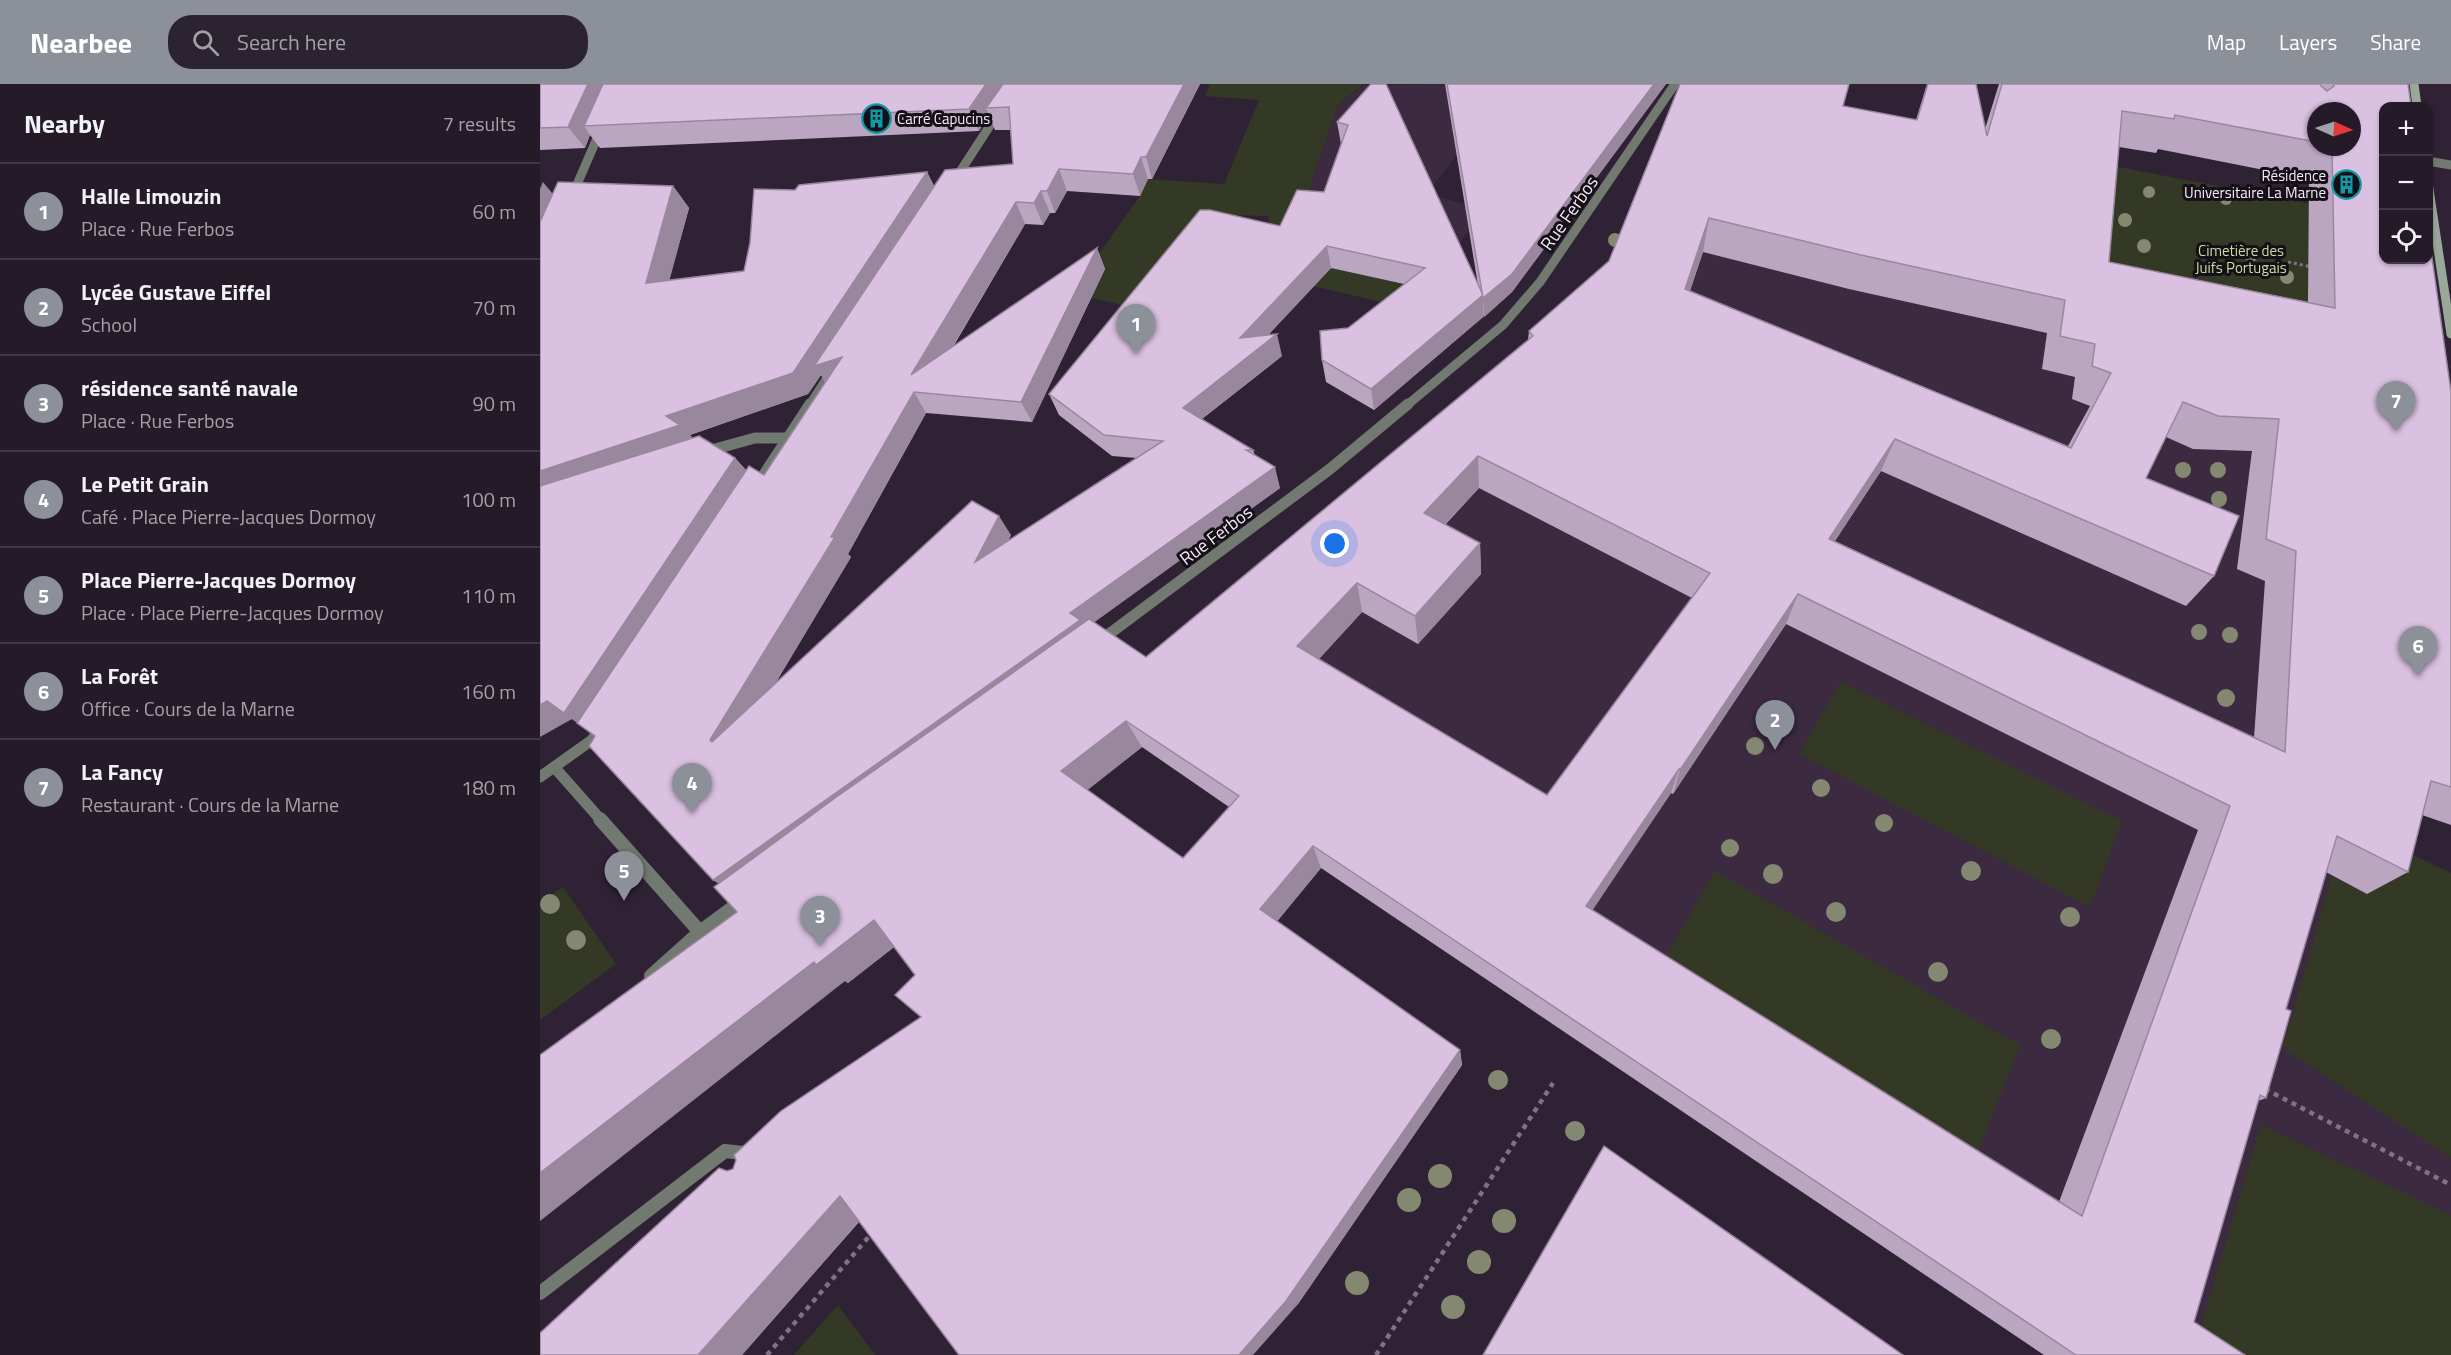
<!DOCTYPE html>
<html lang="en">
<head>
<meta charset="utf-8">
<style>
  body { margin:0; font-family:"Titillium Web",sans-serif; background:#2c2330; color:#f1f3f6 }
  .controls { position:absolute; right:18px; top:18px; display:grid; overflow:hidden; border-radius:12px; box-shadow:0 2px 4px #0004 }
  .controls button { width:54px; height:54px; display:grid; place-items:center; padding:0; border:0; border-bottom:2px solid #413845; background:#241a28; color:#f1f3f6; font:30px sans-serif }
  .compass { position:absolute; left:1767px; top:18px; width:54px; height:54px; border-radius:50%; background:#241a28; box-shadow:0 2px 4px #0004; rotate:93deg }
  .you { position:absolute; left:795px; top:460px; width:21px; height:21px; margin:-15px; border:4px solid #fff; border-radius:50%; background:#1a73e8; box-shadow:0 0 0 9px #1a73e833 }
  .badge { display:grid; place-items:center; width:39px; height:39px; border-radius:50%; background:#8c9099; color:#fff; font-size:20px; font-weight:700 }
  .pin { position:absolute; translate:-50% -50px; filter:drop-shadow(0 2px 3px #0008) }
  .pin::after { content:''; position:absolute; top:32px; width:21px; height:18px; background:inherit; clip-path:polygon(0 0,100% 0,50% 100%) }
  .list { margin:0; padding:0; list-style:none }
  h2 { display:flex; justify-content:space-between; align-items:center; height:78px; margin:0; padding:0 24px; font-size:26px }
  h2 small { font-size:20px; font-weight:400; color:#a3a1a8 }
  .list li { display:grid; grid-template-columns:39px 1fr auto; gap:18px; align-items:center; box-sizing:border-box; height:96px; padding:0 24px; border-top:2px solid #413845 }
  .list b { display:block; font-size:22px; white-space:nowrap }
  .list p { margin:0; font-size:20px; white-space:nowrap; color:#a3a1a8 }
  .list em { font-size:20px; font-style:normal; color:#a3a1a8 }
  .icon { flex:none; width:33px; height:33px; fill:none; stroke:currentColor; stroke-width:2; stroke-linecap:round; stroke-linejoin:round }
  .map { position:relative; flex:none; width:1911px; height:1271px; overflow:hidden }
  header { display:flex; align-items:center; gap:36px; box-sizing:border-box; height:84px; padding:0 30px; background:#8c9099; color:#fff }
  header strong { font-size:28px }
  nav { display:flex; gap:33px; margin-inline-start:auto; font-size:21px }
  .search { width:420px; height:54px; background:#2c2330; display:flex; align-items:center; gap:15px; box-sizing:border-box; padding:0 21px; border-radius:24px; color:#a3a1a8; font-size:22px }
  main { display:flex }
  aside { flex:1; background:#241a28 }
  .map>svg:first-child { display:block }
</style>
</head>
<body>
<header>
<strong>Nearbee</strong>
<div class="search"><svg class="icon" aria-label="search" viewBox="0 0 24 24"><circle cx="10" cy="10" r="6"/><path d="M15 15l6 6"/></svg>Search here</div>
<nav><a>Map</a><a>Layers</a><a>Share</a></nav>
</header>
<main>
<aside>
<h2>Nearby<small>7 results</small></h2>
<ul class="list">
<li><span class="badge">1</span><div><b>Halle Limouzin</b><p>Place · Rue Ferbos</p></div><em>60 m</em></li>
<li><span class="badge">2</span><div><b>Lycée Gustave Eiffel</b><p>School</p></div><em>70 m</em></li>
<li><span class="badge">3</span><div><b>résidence santé navale</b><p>Place · Rue Ferbos</p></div><em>90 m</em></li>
<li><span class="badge">4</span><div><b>Le Petit Grain</b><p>Café · Place Pierre-Jacques Dormoy</p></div><em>100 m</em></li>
<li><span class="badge">5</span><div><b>Place Pierre-Jacques Dormoy</b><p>Place · Place Pierre-Jacques Dormoy</p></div><em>110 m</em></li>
<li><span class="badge">6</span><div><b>La Forêt</b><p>Office · Cours de la Marne</p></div><em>160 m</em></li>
<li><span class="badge">7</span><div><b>La Fancy</b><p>Restaurant · Cours de la Marne</p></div><em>180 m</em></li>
</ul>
</aside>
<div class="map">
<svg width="1911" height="1271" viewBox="0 0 1911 1271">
  <rect width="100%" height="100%" fill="#302235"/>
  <g fill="#3c2a41">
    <path d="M1029,0L960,14L887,110L952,127L935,150L927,148L911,172L868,161L841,195L786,183L769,106L798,21L824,1Z"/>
    <path d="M1103,116L1768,257L1740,707L1911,789V1271H1504L966,907L620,600L1065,211Z"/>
  </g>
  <g fill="#333925">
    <path d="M670,0H824L798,21L769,106L786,182L958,222L936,240L773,202L727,153L729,132L694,131L667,146L694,248L531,209L600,112L608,95L684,100L719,16L665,12Z"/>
    <path d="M1563,80L1771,120L1768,257L1550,212Z"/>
    <path d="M1301,597L1582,737L1550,823L1259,670Z"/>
    <path d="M1841,756L1911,789V1074L1743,964L1792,791Z"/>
    <path d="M1175,787L1480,961L1438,1069L1123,877Z"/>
    <path d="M23,803L76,880L0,936V819Z"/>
    <path d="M1721,1041L1911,1131V1271H1663L1654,1265Z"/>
    <path d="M298,1221L335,1271H254Z"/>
  </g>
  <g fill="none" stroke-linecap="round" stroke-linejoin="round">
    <path stroke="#7f7383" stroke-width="3" stroke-dasharray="3 3" stroke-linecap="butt" d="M1748,178L1772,183"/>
    <g stroke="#7f7383" stroke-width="4.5" stroke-dasharray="5 5" stroke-linecap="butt">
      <path d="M1725,1005L1911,1101"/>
      <path d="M227,1271L332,1149"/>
      <path d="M836,1271L1013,999"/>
    </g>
    <path stroke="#717970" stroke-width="14" d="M0,1209L185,1067L212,1070"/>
    <path stroke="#717970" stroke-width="9" d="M1888,77L1911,81"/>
    <path stroke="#717970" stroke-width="11" d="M15,684L61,736"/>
    <path stroke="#717970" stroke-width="14" d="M60,735L160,848"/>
    <g stroke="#717970" stroke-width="9">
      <path d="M32,112L61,45"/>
      <path d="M866,322L963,241L1000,198L1135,0"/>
    </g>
    <g stroke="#717970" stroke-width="11">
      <path d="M164,368L215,354H248"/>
      <path d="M557,559L790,385L868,320"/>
    </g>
    <path stroke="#717970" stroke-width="14" d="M111,892L160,848L206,814"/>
    <g stroke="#717970" stroke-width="9">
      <path d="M414,97L477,0"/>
      <path d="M269,322L294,283"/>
    </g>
    <g stroke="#717970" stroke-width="11">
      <path d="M215,404L270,320"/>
      <path d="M0,693L52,656L62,641"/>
    </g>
    <g stroke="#9aa899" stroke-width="9">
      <path d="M1874,0L1877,22"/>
      <path d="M1888,99L1911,250"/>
    </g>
  </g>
  <g fill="#848870">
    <circle cx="1609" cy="108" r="6"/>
    <circle cx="1686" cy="115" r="6"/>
    <circle cx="1585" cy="136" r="7"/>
    <circle cx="1075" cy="156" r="7"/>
    <circle cx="1604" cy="162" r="7"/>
    <circle cx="1711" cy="171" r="7"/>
    <circle cx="1747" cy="193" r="7"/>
    <circle cx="1643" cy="386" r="8"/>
    <circle cx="1678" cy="386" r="8"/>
    <circle cx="1679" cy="415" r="8"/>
    <circle cx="1659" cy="548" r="8"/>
    <circle cx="1690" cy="551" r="8"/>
    <circle cx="1686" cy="614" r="9"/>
    <circle cx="1215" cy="662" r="9"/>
    <circle cx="1281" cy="704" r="9"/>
    <circle cx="1344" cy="739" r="9"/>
    <circle cx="1190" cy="764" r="9"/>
    <circle cx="1431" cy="787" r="10"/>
    <circle cx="1233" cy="790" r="10"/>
    <circle cx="10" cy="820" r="10"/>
    <circle cx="1296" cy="828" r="10"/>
    <circle cx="1530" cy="833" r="10"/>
    <circle cx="36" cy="856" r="10"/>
    <circle cx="1398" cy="888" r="10"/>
    <circle cx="1511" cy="955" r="10"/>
    <circle cx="958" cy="996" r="10"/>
    <circle cx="1035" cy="1047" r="10"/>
    <circle cx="900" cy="1092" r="12"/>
    <circle cx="869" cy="1116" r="12"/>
    <circle cx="964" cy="1137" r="12"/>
    <circle cx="939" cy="1178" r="12"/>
    <circle cx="817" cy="1199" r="12"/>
    <circle cx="913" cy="1223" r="12"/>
  </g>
  <path fill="#bba6c2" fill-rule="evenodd" d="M0,0H660L612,95H608L600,112L527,107L515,129H510L503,141L485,140L413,263L557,164L565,185L492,338L386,329L308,470L311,473L235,600L471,451L468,457L597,374L572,372L519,331L509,310L740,142L784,108L801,60L797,38L831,0L938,201L905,0H1126L972,208L944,233L943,231V233L834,326L786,298L782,276L808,244L864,200L791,184L728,251L742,272L662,335L713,366L715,371L740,404L554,538L606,573L988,256L989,247L1303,22L1376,36L1387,0H1436L1445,45L1459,0H1868L1911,308V741L1882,731L1868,788L1827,810L1786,788L1746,925L1726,1014L1718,1017L1654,1238L1705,1271H1504L781,784L737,837L920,966L922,981L758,1220L319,1138L202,1271H0L189,1086L193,1085L381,933L375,891L354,863L308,899L197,828L178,799L173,796L55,652L32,635L13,110L133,102L149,124L129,196L204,187L255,106L387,88L394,102L473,80L471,46H455L449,31L439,47L60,64L50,51L45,64L0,66ZM1776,27L1812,63H1776ZM1579,63L1616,69L1618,65L1769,95L1768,218L1569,178ZM1163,168L1309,205L1507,249L1502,285L1535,293L1532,315L1550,322L1528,362L1150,207ZM281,291L285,298L224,391L206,386L195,374L152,354L150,351L268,310ZM1626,353L1653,365L1712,367L1697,485L1725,497L1714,654L1295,457L1341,387L1646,522L1674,492L1606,394ZM939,404L1152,514L1007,711L779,575L822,528L878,560L941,490L940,459L905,441ZM1246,540L1658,746L1519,1118L1052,826L1131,709L1133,710ZM602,663L689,723L643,774L547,706Z"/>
  <g fill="#99879e">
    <path d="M48,0H73L44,42L50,51L45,64L28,43Z"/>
    <path d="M446,0H469L446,24L449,31L439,47L429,25Z"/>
    <path d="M644,0H660L612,95L606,73Z"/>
    <path d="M1114,0H1126L972,208L944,233L943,214Z"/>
    <path d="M601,73L608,95L600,112L593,90Z"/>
    <path d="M519,85L527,107L515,129L507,107Z"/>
    <path d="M387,88L398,110L302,273L289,303L281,291L268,310L150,351L159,361L0,414V387L126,332Z"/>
    <path d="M3,98L21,120L0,168V105Z"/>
    <path d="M133,102L149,124L123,220L106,199Z"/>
    <path d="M501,107L510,129L503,141L494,119Z"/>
    <path d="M476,118L485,140L385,309L371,291Z"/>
    <path d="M1169,134L1163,168L1139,238L1145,205Z"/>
    <path d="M787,162L791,184L706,275L700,254Z"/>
    <path d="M557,164L565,185L492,338L481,318Z"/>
    <path d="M943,211V233L834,326L831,305Z"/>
    <path d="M737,250L742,272L650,344L643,324Z"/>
    <path d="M374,308L386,329L308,470L311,473L191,673L170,656L291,453Z"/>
    <path d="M1355,355L1341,387L1276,485L1289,455Z"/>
    <path d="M938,372L939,404L886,460L884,429Z"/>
    <path d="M195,374L213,394L49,646L32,635L0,653V621Z"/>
    <path d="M735,383L740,404L545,545L196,810L173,796L530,529Z"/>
    <path d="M459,432L471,451L448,497L435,478Z"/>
    <path d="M940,459L941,490L878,560L875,532Z"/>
    <path d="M817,499L822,528L765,590L757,562Z"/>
    <path d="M1258,510L1246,540L1133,710L1140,686Z"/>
    <path d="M586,637L602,663L540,712L521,687Z"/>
    <path d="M1139,685L1131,709L1042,842L1046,822Z"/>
    <path d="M773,762L781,784L731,845L720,825Z"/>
    <path d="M334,836L363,856L308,899L305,897L0,1137V1089L274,878Z"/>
    <path d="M920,966L922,981L758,1220L713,1271H699Z"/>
    <path d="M300,1112L334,1120L202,1271H158Z"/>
  </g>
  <g fill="#dac1e1" stroke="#99879e" stroke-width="1.5" fill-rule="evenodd">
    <path d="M0,0H48L28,43L0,44Z"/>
    <path d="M63,0H446L429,25L44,42Z"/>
    <path d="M463,0H644L606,73H601L593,90L519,85L507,107H501L494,119L476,118L371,291L557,164L481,318L374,308L291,453H295L170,656L172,658L432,417L459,432L435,478L623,357L564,351L509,310L660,126H670L740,142L757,106L784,108L808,41L797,38L831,0H846L943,211L831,305L782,276L780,247L808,244L885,184L787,162L700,254L737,250L643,324L713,366H706L735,383L530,529L540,536L173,796L49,662L55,652L37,639L209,382L224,391L302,273L274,282L405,86L473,80L469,23L446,24Z"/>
    <path d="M907,0H1114L972,190L943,214Z"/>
    <path d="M1140,0H1309L1303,22L1377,36L1388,0H1436L1447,52L1462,0H1780L1781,2L1787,7L1794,2L1793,0H1868L1871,22H1844V176H1888V146L1911,308V703L1891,697L1868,788L1797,752L1746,925L1751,927L1726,1014L1720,1011L1654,1238L1705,1271H1536L773,762L720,825L920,966L746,1217L699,1271H419L300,1112L158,1271H0V1249L179,1084L187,1087L193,1085L196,1076L194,1071L241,1027L381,933L355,911L375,891L334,836L276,881L274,878L0,1089V971L197,828L174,803L295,714L549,535L606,573L993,252L989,247L1069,177ZM1582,27L1634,35L1635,31L1776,58V27H1812V63H1792L1795,224L1569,178ZM1169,134L1321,171L1525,216L1520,252L1555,260L1552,282L1571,289L1531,364L1145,205ZM1643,318L1678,332L1739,335L1726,455L1756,467L1745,668L1289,455L1355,355L1674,492L1699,432L1606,394ZM938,372L1170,489L1007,711L757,562L817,499L875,532L940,459L884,429ZM1258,510L1690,722L1542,1132L1046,822L1139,685L1140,686ZM586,637L699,712L643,774L521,687Z"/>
    <path d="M387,88L253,289L126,332L140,341L0,387V138L18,98L133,102L106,199L204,187L210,159L214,105L255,106L259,101Z"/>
    <path d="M159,352L195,374L24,629L7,617L0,621V402Z"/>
    <path d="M1064,1062L1363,1271H943Z"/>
  </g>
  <defs>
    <symbol id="building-ring" viewBox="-11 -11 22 22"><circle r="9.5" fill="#150f17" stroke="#0f9aa8" stroke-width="1.5"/><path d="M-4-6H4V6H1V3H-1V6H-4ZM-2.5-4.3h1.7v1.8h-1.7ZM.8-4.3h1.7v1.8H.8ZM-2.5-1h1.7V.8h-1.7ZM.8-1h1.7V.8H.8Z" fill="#0f9aa8"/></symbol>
  </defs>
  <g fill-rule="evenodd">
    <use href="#building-ring" x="320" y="18" width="33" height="33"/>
    <use href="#building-ring" x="1790" y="84" width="33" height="33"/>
  </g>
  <g text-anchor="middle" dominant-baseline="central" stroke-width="6" stroke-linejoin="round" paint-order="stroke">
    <g font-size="15" fill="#f5ebf8" stroke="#150f17" text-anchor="start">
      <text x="357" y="34">Carré Capucins</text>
      <text x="1786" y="91" text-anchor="end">Résidence<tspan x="1786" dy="17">Universitaire La Marne</tspan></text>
    </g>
    <g font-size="15" fill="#c9dca0" stroke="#150f17">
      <text x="1701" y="166">Cimetière des<tspan x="1701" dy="17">Juifs Portugais</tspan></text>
    </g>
    <g font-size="18" fill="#f5ebf8" stroke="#150f17">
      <text transform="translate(1029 129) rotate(-55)">Rue Ferbos</text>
      <text transform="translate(676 451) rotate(-37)">Rue Ferbos</text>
    </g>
  </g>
</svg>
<div class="controls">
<button>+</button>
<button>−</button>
<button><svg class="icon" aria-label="locate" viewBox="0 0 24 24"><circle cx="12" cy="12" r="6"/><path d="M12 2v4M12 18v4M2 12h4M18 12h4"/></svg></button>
</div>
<svg class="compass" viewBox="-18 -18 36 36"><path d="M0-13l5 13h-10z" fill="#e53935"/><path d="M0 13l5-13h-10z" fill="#a3a1a8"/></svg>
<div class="you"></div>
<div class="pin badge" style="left:596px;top:270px">1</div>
<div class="pin badge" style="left:1235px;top:666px">2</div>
<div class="pin badge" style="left:280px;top:862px">3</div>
<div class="pin badge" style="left:152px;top:729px">4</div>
<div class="pin badge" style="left:84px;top:817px">5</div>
<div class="pin badge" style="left:1878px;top:592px">6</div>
<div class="pin badge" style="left:1856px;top:347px">7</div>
</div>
</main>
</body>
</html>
